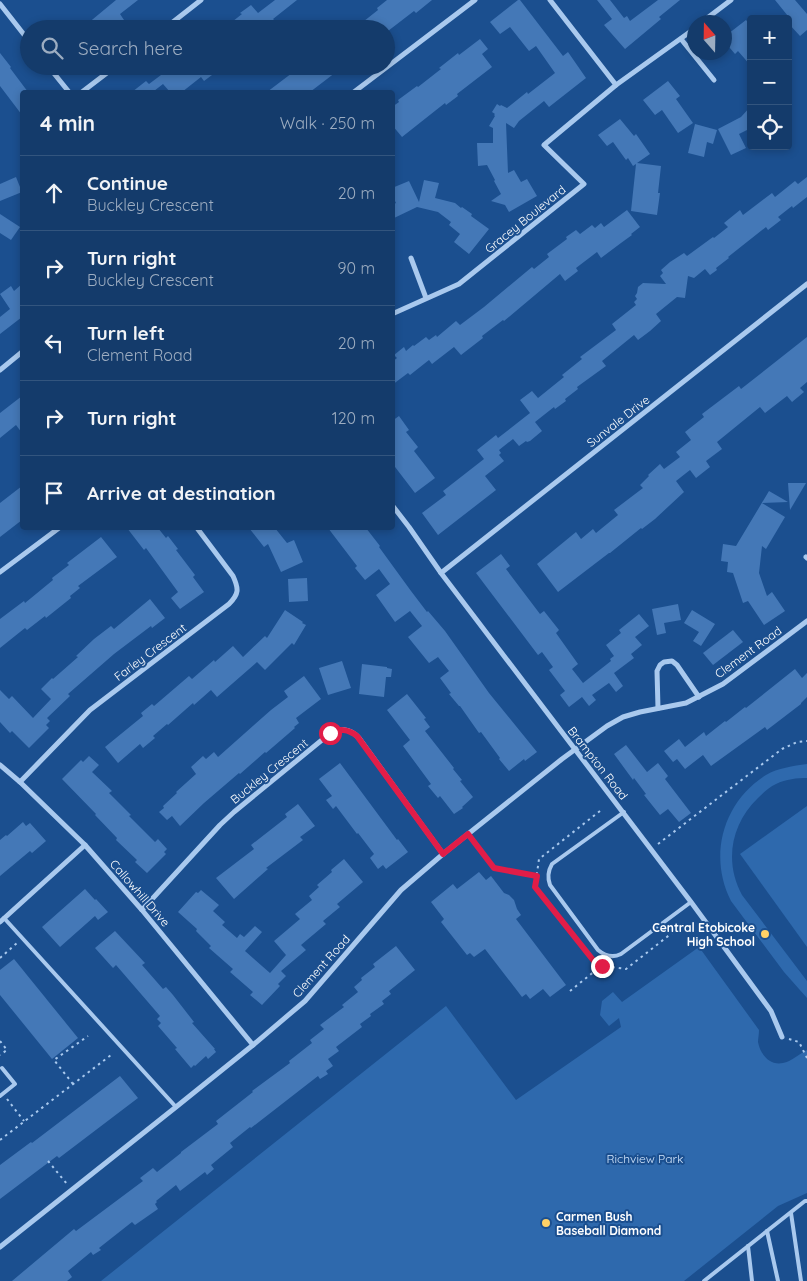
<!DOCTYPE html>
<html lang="en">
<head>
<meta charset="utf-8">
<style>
  body { margin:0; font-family:Quicksand,sans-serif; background:#1d4271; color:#f1f3f6 }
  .controls { position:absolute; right:15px; top:15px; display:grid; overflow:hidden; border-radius:5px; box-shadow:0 2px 8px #0003 }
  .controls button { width:45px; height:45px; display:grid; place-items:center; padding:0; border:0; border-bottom:1px solid #33557e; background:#143b6b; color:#f1f3f6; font:25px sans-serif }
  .compass { position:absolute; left:687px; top:15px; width:45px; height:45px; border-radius:50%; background:#143b6b; box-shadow:0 2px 8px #0003; rotate:340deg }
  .stop { position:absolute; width:15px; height:15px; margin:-11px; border:4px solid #e11d48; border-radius:50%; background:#fff }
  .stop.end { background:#e11d48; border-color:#fff; box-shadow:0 1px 5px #0008 }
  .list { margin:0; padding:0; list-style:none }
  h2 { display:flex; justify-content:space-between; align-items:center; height:65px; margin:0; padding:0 20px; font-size:21px }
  h2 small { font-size:16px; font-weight:400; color:#9dadc1 }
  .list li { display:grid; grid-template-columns:32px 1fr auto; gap:15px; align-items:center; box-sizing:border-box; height:75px; padding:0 20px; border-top:1px solid #33557e }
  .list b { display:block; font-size:19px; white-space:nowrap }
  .list p { margin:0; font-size:16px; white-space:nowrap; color:#9dadc1 }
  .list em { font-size:16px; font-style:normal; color:#9dadc1 }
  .icon { flex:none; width:28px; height:28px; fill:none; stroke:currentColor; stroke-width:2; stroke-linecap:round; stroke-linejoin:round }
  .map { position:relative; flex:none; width:807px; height:1281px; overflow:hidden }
  .search { position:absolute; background:#143b6b; box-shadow:0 2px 8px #0003; left:20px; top:20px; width:375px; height:55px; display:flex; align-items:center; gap:12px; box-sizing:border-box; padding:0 18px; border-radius:28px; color:#9dadc1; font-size:19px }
  .panel { position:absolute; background:#143b6b; box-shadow:0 2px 8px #0003; left:20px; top:90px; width:375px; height:440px; border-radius:5px }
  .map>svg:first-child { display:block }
</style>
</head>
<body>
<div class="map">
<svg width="807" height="1281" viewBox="0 0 807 1281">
  <rect width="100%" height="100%" fill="#1b4f8f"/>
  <g fill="#2e69ad">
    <path d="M807,764V778C797,778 786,779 776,784C769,787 763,793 758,798C731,824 724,862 742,895L807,981V998L784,972L731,901C708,856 723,802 766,775C778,768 793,766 807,764Z"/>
    <path d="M807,806V947L740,854Z"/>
    <path d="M699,947L759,1030C759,1034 758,1039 758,1042C760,1054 770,1066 783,1063C791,1062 800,1053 807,1050V1193L778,1206L684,1281H101L446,1006L516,1100L621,1027L619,1018L609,1026L600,1015L602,1001L613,992L622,1002Z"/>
  </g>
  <g fill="#4478b7">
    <path d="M116,0H138L120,14L126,23L119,29H81Z"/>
    <path d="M275,0H297L273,19L274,20L264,29H223L242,14L240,13L251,5L258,13Z"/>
    <path d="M387,0H432L416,13L414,11L388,31L386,29H354L378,10L377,8Z"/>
    <path d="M518,0H520L563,56L568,52L586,78L549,107L544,101L519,121L514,128L506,123L508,173L514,170L521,182L527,179L537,196L509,212L505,205L491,201L501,194L494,181L495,180L487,165L478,166L477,143H493V128L489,126L495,116L494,115L495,114L492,112L497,104L500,106L501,105L507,108L527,92L528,94L555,73L536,46L529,51L510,27L500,34L490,22Z"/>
    <path d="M597,0H610L624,18L627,16L630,21L658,0H680L659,17L661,19L625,49L604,25L612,19Z"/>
    <path d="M775,0H795L807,14V30L800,36L789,24L792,21Z"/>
    <path d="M746,20L751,26V66L738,51L735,54L724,41V37Z"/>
    <path d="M480,39L488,49L482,54L492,67L457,94L458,96L446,105L445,103L402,137L392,125V107L399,102L398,100L417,86L418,87L441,69L439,68L458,53L459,55Z"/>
    <path d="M0,53L11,67L10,68L28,92H22V115L0,86Z"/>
    <path d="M181,66H205L212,75L204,81L201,77L182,92H170L163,84L154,91L156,92H132L146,81L149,84L169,69L172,73Z"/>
    <path d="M306,66H311L316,72L323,66H344L310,92H267L296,70L298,72Z"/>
    <path d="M668,81L680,96L676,99L693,123L678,133L662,110L655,115L643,100Z"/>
    <path d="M751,106V128L739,134L746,148L731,155L718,129L741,117Z"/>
    <path d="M620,119L634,136L636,134L650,154L637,163L661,166L658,193H660L657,215L631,211L636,164L633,166L628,158L626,160L613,142L607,146L598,135Z"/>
    <path d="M695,124L717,130L713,144L707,142L704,157L688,153Z"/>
    <path d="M16,177L22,192L0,201V184Z"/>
    <path d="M807,177V197L793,208L792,206L778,217L781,220L768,230L766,227L728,257L729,258L716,268L717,270L710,275L705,269L694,278L688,276L685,298L677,297L656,314L661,321L650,331L638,340L634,335L602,361L606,366L577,387L578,389L565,399L566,401L555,409L554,407L535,422L542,431L530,441L527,442L526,441L519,446L513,439L499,450L501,453L499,455L504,461L485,476L496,490L438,535L422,513L446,495L443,491L484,459L477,450L496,435L498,438L530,413L520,400L532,391L538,398L564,377L562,375L582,359L580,357L616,330L612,324L636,305L634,302L637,299L635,296L637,293L638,287L643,283L666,284L660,276L663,273L661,270L670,262L684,253L687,256L713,237L714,238L728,227L724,223L740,210L743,215L772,193L775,197L795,181L798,184Z"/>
    <path d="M424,180L439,183L435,198L455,203L461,208L462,207L472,214L471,216L489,229L469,254L454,242L460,234L449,225L451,222L438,212L417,207L392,219V205L396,203L392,195V188L409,181L419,202Z"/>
    <path d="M627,210L640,227L631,234L632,235L621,243L601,258L597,252L576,268L578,271L565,281L560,274L504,321L503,320L482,336L483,338L461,355L454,347L432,364L429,360L410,375L408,373L392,385V362L397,358L394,355L404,347L406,351L413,345L414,346L426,337L429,340L436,335L437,337L456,321L460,325L484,307L532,267L534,269L549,257L547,254L567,239L566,237L576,230L580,234L592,225L595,228L601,223L604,227Z"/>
    <path d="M0,214L20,227L11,240L0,233Z"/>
    <path d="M22,284V317L0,334V317L10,309L0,294L11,286L14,291Z"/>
    <path d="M807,337V382L800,388L804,392L792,402L787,396L765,413L760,407L717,442L722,449L706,461L710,467L696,478L690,470L676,481L684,492L655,519L642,529L641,528L610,553H609L558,592L537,564L576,532L581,539L593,529L596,533L618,515L614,510L643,488L640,485L649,476L648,475L660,464L664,469L680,457L676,452L691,440L685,432L704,417L702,414L739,386L741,389Z"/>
    <path d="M22,396V433L16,425L0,438V413Z"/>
    <path d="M399,416L409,430L406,432L418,447L414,451L435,478L415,493L392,463V421Z"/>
    <path d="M788,483H806L790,510Z"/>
    <path d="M22,486V520L0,537V503Z"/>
    <path d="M769,491L788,502L762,503L785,517L766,549L762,546L759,573L767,596L772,592L785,611L764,625L748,601L743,603L733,573L727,572L728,562L721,561L723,544L736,546Z"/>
    <path d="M127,528H158L166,538L168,536L178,549L176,550L195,575L193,577L204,592L180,609L171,598L178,592L146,548L144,550Z"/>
    <path d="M249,528H275L287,543L294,540L303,562L281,572L268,544L264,547Z"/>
    <path d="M328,528H366L380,546L379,547L411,591L427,612L428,611L445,631L489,693L537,752L525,761L524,759L509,771L499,759L500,758L481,732L479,733L460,706H459L449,694L451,693L440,678L449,671L438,657L429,663L408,637L422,626L410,611L395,622L376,595L390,584L379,569L365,580L355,568L357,566Z"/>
    <path d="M101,537L117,557L78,586L80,588L70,596L71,598L46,618L45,616L27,630L25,628L0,648V619L24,601L25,603L53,580L52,578L69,565L67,563Z"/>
    <path d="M501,554L510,566L506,569L540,614L544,611L559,630L556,633L578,664L572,669L583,683L611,661L610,659L614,656L606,645L621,633L619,630L639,614L649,626L635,637L642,645L631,654L634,658L614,673L623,686L616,692L609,683L592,695L596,700L589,706L582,697L569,707L560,695L565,691L549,670L553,667L542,652L538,655L476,573Z"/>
    <path d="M307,578L308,601L289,602L288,579Z"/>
    <path d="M150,599L165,618L152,628L151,626L114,654L68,694L70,696L47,718L50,721L46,725L49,728L29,748L12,731L10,733L0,722V690L9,699L12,696L33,718L51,699L41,689L52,678L53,679L78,657L76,656L94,639L111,626L114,629Z"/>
    <path d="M678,604L681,620L664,623L666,633L657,635L652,609Z"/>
    <path d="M285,610L303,622L302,623L306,625L294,645L292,643L265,670L257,662L217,697L211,690L194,705L193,703L168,725L167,724L153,736L155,738L143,748L140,744L118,763L105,747L143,716L141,713L152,704L154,706L189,676L192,679L214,660L215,662L233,646L243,657L265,636L267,638Z"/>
    <path d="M692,610L715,624L701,646L693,641L699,632L684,623Z"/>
    <path d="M733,630L743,642L713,665L703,653Z"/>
    <path d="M342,661L351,688L328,695L319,668Z"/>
    <path d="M362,664L387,667V668L392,669L391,677H386L384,697L359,694Z"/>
    <path d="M795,669L802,678L807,673V697L801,703V704L767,730L765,727L711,766L703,755L685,769L677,759L673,762L664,751L679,739L685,747L704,732L706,736L725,721L726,722L745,707L746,708Z"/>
    <path d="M304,676L321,699L296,718L299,723L294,727L295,728L266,753L265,752L240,774L239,773L204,803L180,826L172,816L167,820L159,812L164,808L163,806L177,793L176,792L196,774L191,767L203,756L206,759L214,752L218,757L271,710L288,697L284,691Z"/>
    <path d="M407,694L426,718L424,719L430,727L425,731L454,768L453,769L462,780L460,781L473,797L462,807L463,808L454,814L440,796L438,798L428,786L431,784L403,746L410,740L387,710Z"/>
    <path d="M626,745L647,772L658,763L668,776L665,779L691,813L679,822L668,809L660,815L644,795L646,794L634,778L633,780L614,754Z"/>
    <path d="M89,756L99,765L92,772L112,791L109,793L131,815L129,816L155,842L158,839L167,849L164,852L166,854L147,873L135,862L137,860L116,840L117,838L95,815L96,814L62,779L81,760L83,762Z"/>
    <path d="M340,763L397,840L398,839L408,852L386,869L383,865L378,869L370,858L374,854L358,833L357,834L336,806L333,809L326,800L332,796L319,779Z"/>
    <path d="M298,804L315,826L300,837L303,840L266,868L268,869L234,899L216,878L254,849L251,845L287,817L285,814Z"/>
    <path d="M23,822L26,826L30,823L46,841L32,853L30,851L0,876V840L6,835L7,836Z"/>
    <path d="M344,859L363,882L337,904L340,907L323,921L326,924L301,945L306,950L281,971L286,976L278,984L280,986L262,1005L250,995L253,992L230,972L233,969L209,948L211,946L196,931L197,929L178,912L196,892L198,893L201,890L219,905L213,911L225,922L222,925L237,938L240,934L244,937L255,926L262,932L245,951L270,973L286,955L274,941L300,919L295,914L312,900L309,896L319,887L317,885L332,872L331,870Z"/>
    <path d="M479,872L486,880L491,876L504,893L509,895L514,900L517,909L521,915L516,919L566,985L550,997L543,989L530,999L526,994L522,997L485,949L474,957L470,953L467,955L441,922L444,919L431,902L453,884L457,889Z"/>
    <path d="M85,889L95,900L96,899L108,912L98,920L95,916L60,947L42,927Z"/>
    <path d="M115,931L145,963L142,965L163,989L166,987L173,995L194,1022L192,1023L215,1049H214L216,1052L208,1059L206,1056L195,1066L194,1065L191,1068L175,1049L177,1048L158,1026L161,1023L157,1019L160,1016L116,965L113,968L95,948Z"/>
    <path d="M396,946L415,970L389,991L391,994L382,1001L384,1004L370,1014L371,1016L360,1024L362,1027L336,1047L339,1051L328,1059L333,1066L326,1071L328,1074L320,1079L318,1076L251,1128L250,1127L230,1143L233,1147L211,1165L214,1169L207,1175L205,1172L180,1191L176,1185L156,1201L157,1202L155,1204L158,1209L135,1225L132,1222L99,1248L101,1250L93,1255L91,1252L68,1271L72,1277L67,1281H12L74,1229L76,1231L143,1181L140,1178L153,1168L157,1172L181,1153V1152L218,1124L216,1121L253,1092L252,1091L290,1063L289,1061L312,1043L310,1040L324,1029L320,1025L344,1007L342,1005L358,992L354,987L362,980L361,978L375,967L373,964Z"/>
    <path d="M14,959L78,1038L52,1059L0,995V970Z"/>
    <path d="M120,1076L138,1098L59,1158L57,1156L0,1199V1165L31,1142L32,1143Z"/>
  </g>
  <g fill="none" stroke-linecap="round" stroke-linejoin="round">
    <g stroke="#a9c9ee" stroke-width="2" stroke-dasharray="2.5 4" stroke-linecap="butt">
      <path d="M600,811L539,859L535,887L597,965L626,969L686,922"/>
      <path d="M472,840L494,867L541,877"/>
      <path d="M658,844L782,749L797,742L807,741"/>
      <path d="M0,958L17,943"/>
      <path d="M570,991L606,962"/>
      <path d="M789,1039L799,1042L807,1058"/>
      <path d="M0,1041L7,1050L0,1055"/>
      <path d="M73,1084L54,1060L88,1036"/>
      <path d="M7,1099L24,1121"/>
      <path d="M0,1140L111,1055"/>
      <path d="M48,1161L67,1184"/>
    </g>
    <g stroke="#a9c9ee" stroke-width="4">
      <path d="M624,812L552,864C548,871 547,877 550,885L598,950C605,956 613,958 621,954L691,902"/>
      <path d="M4,918L176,1107"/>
      <path d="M0,1096L15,1084L2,1068"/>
      <path d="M791,1213L801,1281"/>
      <path d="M767,1231L778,1281"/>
      <path d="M748,1246L752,1281"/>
      <path d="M704,1281L805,1201H807"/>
    </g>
    <g stroke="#a9c9ee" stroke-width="5">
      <path d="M550,0L616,85"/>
      <path d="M0,4L29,41"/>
      <path d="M702,22L731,0"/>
      <path d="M164,29L201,0"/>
      <path d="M681,39L714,80"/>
      <path d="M48,66L69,92"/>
      <path d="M82,92L116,66"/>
      <path d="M354,92L475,0"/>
      <path d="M411,258L426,298"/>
      <path d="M392,314L459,284L584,184L544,145L616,85L694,29"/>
      <path d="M0,370L22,352"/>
      <path d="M392,505L409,527L441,573L691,902L771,1011L782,1037"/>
      <path d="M806,557L807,558"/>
      <path d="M0,572L59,528"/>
      <path d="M441,573L807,284"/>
      <path d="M658,708L657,671L660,665L664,662L672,661L677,665L699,697"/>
      <path d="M0,765L20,782L85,845L142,910L253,1045"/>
      <path d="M20,782L90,710L229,604C239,594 239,589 233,576L197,528"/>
      <path d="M142,910L220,825L234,812L328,735C339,727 350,728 359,738L443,854"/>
      <path d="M0,922L85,845"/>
      <path d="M0,1247L176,1107L253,1045L305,1001L401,890L443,854L562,759L607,726L623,717L640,712L686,703L723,684L807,621"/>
    </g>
  </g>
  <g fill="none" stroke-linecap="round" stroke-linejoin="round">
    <path stroke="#e11d48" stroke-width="6" d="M330,733C340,728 348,729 357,736L443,854L468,834L494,868L537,876L535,887L597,965L602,966"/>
  </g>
  <g fill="#ffd166" stroke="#1b4f8f" stroke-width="2">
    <circle cx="765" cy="934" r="5"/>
    <circle cx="546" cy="1223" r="5"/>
  </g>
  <g text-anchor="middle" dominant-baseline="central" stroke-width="4" stroke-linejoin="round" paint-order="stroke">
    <g font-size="12" fill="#fff" stroke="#1b4f8f">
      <text transform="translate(525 219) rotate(-39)">Gracey Boulevard</text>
      <text transform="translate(618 421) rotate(-38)">Sunvale Drive</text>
      <text transform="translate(150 652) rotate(-37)">Farley Crescent</text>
      <text transform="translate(748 652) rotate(-36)">Clement Road</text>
      <text transform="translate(598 763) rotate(52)">Brampton Road</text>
      <text transform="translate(269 771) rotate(-39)">Buckley Crescent</text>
      <text transform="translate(140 893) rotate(49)">Callowhill Drive</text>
      <text transform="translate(321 966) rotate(-48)">Clement Road</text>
    </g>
    <g font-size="12" font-weight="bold" fill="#fff" stroke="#1b4f8f" text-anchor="end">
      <text x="755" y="927">Central Etobicoke<tspan x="755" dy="14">High School</tspan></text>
      <text x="556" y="1216" text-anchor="start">Carmen Bush<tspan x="556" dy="14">Baseball Diamond</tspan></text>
    </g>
    <g font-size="12" fill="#cfe3fa" stroke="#1b4f8f">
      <text x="645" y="1158">Richview Park</text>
    </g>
  </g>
</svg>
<div class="controls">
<button>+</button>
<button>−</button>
<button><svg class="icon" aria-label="locate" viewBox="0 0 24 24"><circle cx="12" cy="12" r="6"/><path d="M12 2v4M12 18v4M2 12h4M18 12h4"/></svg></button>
</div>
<svg class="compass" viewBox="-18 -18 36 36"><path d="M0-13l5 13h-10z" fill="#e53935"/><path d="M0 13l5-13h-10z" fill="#9dadc1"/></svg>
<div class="stop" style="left:330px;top:733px"></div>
<div class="stop end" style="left:602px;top:966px"></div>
<div class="search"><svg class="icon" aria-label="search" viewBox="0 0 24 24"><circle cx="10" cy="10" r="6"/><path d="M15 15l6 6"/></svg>Search here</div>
<section class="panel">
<h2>4 min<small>Walk · 250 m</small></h2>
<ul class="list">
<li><svg class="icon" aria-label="ahead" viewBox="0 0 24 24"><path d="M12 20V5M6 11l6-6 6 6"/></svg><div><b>Continue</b><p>Buckley Crescent</p></div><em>20 m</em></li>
<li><svg class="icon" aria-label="right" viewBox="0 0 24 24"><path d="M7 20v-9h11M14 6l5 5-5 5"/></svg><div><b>Turn right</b><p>Buckley Crescent</p></div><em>90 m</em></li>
<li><svg class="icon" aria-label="left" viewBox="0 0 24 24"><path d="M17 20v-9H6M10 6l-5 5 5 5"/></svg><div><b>Turn left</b><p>Clement Road</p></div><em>20 m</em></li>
<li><svg class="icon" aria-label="right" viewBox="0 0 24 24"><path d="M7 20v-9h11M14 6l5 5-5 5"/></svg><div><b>Turn right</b></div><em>120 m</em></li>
<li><svg class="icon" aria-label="arrive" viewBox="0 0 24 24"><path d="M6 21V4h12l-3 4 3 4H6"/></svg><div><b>Arrive at destination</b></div></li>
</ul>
</section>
</div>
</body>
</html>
